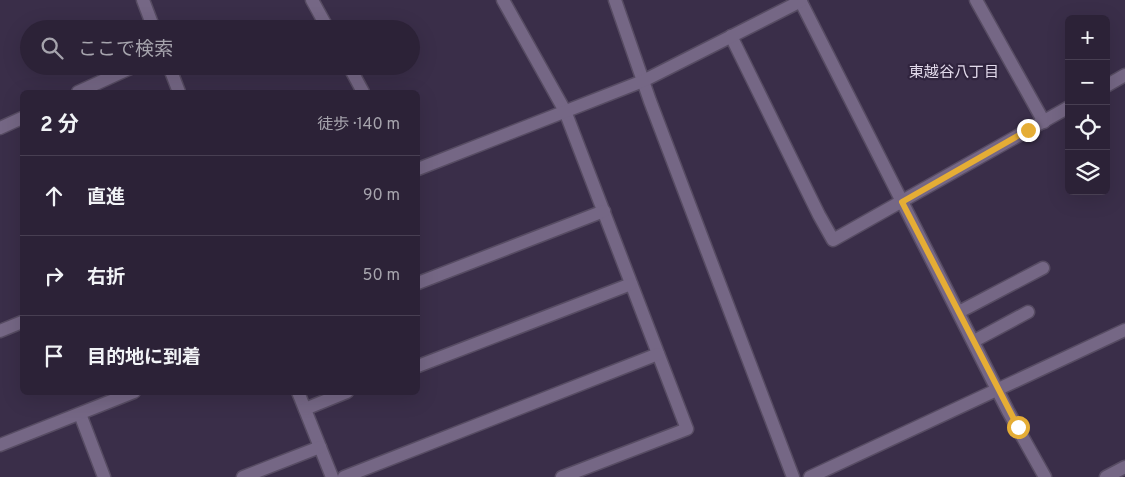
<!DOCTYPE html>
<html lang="ja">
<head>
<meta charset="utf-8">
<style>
  body { margin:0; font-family:Overpass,"Noto Sans JP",sans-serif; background:#342a3f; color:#f1f3f6 }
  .controls { position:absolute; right:15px; top:15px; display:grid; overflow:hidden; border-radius:8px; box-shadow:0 5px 20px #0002 }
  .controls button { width:45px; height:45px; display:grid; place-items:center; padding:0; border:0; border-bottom:1px solid #483f52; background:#2c2237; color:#f1f3f6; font:25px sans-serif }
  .stop { position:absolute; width:15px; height:15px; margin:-11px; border:4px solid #e5ad35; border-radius:50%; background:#fff }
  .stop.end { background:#e5ad35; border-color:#fff; box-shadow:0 1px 5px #0008 }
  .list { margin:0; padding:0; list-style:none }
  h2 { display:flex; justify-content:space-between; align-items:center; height:65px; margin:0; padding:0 20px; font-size:21px }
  h2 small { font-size:16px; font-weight:400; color:#a6a4ad }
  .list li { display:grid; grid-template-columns:32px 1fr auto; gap:15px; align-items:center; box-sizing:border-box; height:80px; padding:0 20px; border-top:1px solid #483f52 }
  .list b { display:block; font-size:19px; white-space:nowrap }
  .list em { font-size:16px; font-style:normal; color:#a6a4ad }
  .icon { flex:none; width:28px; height:28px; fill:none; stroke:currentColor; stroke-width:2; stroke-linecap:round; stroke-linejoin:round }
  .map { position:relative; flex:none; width:1125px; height:477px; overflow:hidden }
  .search { position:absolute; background:#2c2237; box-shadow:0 5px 20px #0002; left:20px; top:20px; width:400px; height:55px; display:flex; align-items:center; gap:12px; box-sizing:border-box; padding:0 18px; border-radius:28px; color:#a6a4ad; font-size:19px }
  .panel { position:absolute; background:#2c2237; box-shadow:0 5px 20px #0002; left:20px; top:90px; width:400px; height:305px; border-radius:8px }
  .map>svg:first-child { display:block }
</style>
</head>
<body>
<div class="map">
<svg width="1125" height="477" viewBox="0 0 1125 477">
  <rect width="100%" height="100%" fill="#3a2e49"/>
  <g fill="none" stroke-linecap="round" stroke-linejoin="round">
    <defs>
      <g id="minor">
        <path d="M143,0L154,29"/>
        <path d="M312,0L328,29"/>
        <path d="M503,0L565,111L687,429L562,477"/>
        <path d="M615,0L650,101L793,477"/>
        <path d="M800,0L1008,411L1045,477"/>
        <path d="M976,0L1044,122"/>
        <path d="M731,36L819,215L833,240L1069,107"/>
        <path d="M169,66L179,92"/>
        <path d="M349,66L363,92"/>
        <path d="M1106,86L1125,75"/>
        <path d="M78,92L135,66"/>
        <path d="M0,128L22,118"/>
        <path d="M418,169L643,81L801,1"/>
        <path d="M418,283L604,211"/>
        <path d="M959,312L1043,268"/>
        <path d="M0,331L22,322"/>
        <path d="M974,341L1028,312"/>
        <path d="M418,366L631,284"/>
        <path d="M298,392L332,477"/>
        <path d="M305,409L347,392"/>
        <path d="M80,414L104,477"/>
        <path d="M0,445L134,392"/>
        <path d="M243,477L320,447"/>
        <path d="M344,477L658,354"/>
        <path d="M810,477L1125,330"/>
        <path d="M1106,477L1125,467"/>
      </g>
    </defs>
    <use href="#minor" stroke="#574c63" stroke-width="15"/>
    <use href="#minor" stroke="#756785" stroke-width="12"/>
  </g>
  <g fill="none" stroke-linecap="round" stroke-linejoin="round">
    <path stroke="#e5ad35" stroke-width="6" d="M1018,427L902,202L1028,130"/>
  </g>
  <g text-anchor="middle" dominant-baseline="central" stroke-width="4.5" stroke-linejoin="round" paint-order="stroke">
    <g font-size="15" fill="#e2daeb" stroke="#30243e">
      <text x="954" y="73">東越谷八丁目</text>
    </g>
  </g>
</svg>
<div class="controls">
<button>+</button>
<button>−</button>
<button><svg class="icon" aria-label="locate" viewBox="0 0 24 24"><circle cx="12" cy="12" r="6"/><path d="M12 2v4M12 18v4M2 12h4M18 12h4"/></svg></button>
<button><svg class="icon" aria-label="layers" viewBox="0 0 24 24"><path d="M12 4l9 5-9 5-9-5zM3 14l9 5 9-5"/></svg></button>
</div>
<div class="stop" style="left:1018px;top:427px"></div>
<div class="stop end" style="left:1028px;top:130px"></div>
<div class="search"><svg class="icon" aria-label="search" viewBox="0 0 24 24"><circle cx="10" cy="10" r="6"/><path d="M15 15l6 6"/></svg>ここで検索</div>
<section class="panel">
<h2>2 分<small>徒歩 · 140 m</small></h2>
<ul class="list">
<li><svg class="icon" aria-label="ahead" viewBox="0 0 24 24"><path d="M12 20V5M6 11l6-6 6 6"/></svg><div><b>直進</b></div><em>90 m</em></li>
<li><svg class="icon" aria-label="right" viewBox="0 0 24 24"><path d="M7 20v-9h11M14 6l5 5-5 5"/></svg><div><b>右折</b></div><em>50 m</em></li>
<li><svg class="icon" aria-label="arrive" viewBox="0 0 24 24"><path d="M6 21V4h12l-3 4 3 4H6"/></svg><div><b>目的地に到着</b></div></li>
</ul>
</section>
</div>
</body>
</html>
